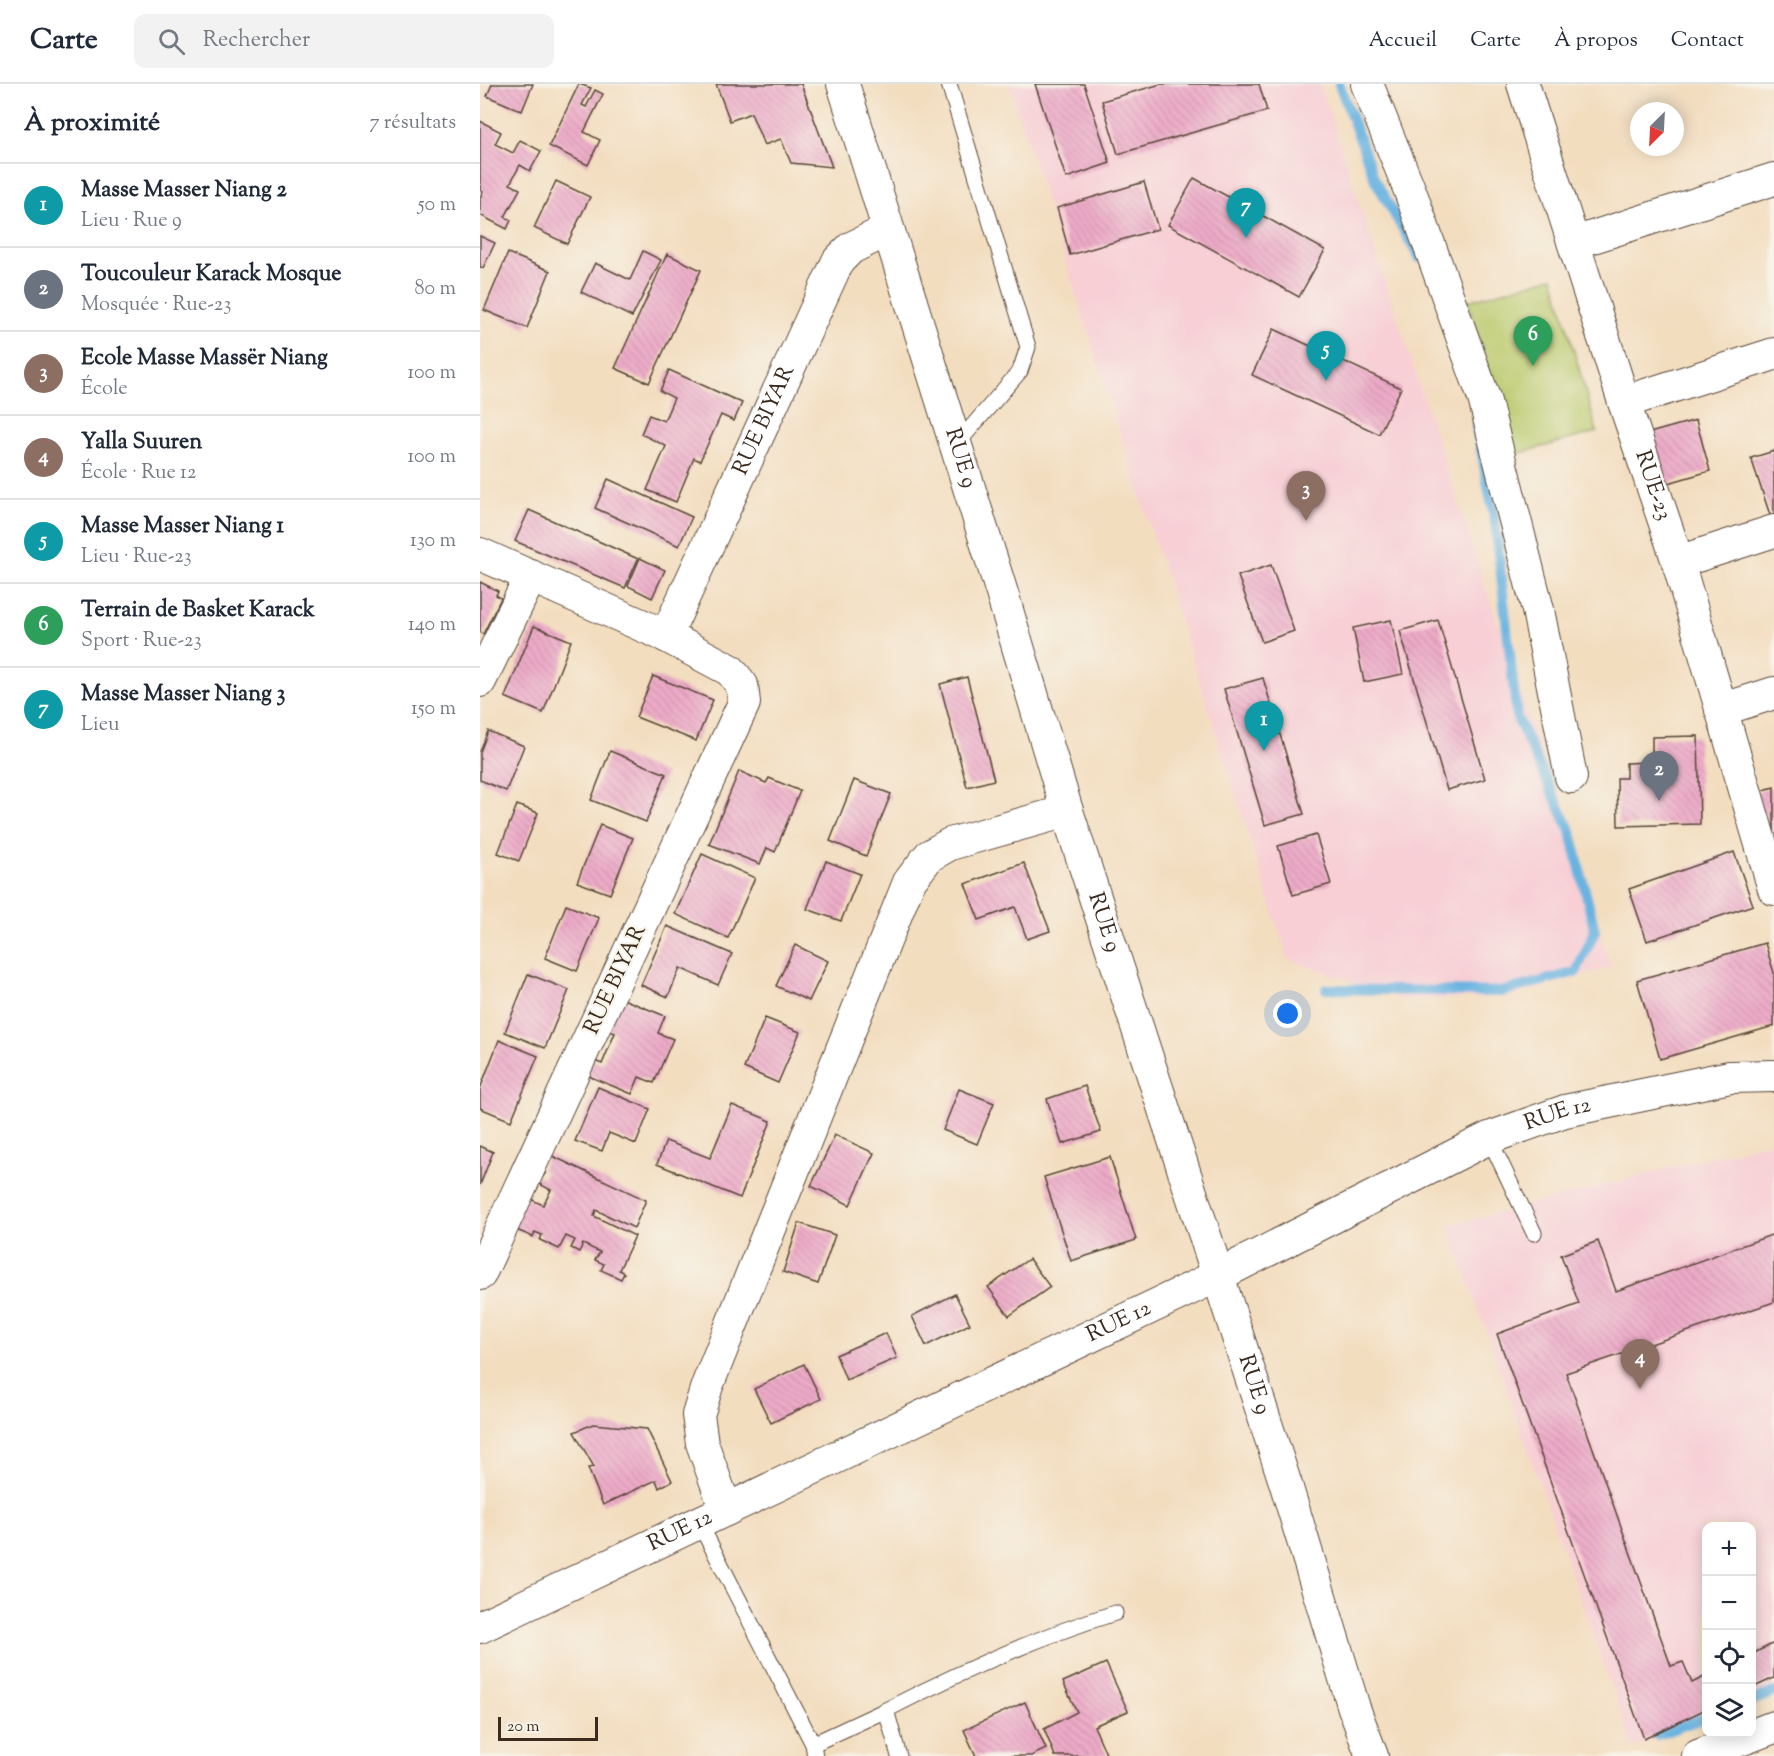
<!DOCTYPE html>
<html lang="fr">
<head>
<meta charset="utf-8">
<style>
  body { margin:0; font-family:"Sorts Mill Goudy",serif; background:#f2f2f3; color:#1f2937 }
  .controls { position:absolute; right:18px; bottom:18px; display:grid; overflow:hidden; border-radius:12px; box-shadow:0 3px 15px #0003 }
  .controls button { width:54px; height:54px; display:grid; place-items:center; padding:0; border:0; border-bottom:2px solid #e0e1e3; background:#fff; color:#1f2937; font:30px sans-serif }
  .compass { position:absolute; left:1150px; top:18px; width:54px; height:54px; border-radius:50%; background:#fff; box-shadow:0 3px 15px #0003; rotate:204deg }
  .scale { position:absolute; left:18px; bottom:15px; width:100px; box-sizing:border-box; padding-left:6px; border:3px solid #3b2a1e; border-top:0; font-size:16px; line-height:21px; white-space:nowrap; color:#3b2a1e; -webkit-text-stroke:4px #f7f3e8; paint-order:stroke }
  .you { position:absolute; left:808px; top:930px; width:21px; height:21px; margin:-15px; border:4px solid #fff; border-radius:50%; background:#1a73e8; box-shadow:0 0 0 9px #1a73e833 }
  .badge { display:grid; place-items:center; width:39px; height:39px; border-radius:50%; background:#2563eb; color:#fff; font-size:20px; font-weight:700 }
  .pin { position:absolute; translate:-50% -50px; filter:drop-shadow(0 2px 3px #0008) }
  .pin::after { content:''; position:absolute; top:32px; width:21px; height:18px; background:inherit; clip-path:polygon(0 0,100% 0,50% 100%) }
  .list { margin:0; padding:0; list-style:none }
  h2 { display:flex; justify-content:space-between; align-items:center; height:78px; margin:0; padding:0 24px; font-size:26px }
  h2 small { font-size:20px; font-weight:400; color:#747a83 }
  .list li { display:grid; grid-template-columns:39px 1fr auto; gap:18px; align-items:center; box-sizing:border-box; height:84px; padding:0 24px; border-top:2px solid #e0e1e3 }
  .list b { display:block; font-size:22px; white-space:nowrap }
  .list p { margin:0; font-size:20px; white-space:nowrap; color:#747a83 }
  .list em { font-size:20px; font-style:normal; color:#747a83 }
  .icon { flex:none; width:33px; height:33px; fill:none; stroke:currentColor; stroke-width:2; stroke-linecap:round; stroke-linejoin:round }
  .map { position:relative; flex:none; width:1294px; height:1672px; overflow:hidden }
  header { display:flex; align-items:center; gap:36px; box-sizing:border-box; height:84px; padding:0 30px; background:#fff; border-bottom:2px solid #e0e1e3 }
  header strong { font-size:28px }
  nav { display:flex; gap:33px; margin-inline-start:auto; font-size:21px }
  .search { width:420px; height:54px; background:#f2f2f3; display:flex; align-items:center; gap:15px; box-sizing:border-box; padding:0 21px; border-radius:12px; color:#747a83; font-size:22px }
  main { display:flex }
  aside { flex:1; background:#fff }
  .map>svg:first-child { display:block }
</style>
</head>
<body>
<header>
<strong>Carte</strong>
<div class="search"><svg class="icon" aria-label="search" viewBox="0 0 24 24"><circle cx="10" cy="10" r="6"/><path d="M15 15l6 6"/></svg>Rechercher</div>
<nav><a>Accueil</a><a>Carte</a><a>À propos</a><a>Contact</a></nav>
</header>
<main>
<aside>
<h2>À proximité<small>7 résultats</small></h2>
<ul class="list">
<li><span class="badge" style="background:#0f9aa8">1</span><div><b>Masse Masser Niang 2</b><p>Lieu · Rue 9</p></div><em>50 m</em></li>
<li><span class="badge" style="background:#6b7280">2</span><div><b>Toucouleur Karack Mosque</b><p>Mosquée · Rue-23</p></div><em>80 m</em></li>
<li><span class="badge" style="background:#8d6e63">3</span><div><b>Ecole Masse Massër Niang</b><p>École</p></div><em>100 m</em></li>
<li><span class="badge" style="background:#8d6e63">4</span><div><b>Yalla Suuren</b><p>École · Rue 12</p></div><em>100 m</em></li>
<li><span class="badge" style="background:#0f9aa8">5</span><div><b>Masse Masser Niang 1</b><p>Lieu · Rue-23</p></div><em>130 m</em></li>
<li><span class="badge" style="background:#2e9e5b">6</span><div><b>Terrain de Basket Karack</b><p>Sport · Rue-23</p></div><em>140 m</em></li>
<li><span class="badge" style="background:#0f9aa8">7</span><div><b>Masse Masser Niang 3</b><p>Lieu</p></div><em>150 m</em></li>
</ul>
</aside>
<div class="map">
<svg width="1294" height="1672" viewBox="0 0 1294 1672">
  <defs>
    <pattern id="building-back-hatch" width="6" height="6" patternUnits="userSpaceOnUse" patternTransform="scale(1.5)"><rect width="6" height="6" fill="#edabc8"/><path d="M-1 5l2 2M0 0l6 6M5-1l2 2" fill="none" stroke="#cc93ab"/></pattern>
  </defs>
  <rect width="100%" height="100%" fill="#f7f3e8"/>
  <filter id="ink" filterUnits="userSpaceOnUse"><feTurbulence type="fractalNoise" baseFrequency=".0167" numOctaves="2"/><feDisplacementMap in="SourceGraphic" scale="12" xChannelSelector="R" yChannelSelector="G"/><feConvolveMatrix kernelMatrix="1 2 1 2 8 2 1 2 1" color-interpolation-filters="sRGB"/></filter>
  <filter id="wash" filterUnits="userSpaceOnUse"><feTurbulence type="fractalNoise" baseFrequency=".008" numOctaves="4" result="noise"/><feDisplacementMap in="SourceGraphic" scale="24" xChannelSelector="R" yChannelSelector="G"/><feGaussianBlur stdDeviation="1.35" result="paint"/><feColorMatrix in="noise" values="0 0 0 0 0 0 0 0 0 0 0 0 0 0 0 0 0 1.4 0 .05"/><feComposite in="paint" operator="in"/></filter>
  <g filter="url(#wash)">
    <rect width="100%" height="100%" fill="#f3ddbf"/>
    <g fill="#f7cfd5">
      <path d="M529,0H840L1131,883L1026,913L923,916L808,875Z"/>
      <path d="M1294,1057V1606L1272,1615V1442H1226V1634L1153,1664L969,1142Z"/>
    </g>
    <path fill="#bac96c" stroke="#7a7a45" stroke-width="1.5" d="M1073,193L1117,348L1033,371L988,217Z"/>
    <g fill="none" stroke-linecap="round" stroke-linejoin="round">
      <g stroke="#69b3e1" stroke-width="10">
        <path d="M859,0L895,96L939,174"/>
        <path d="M846,905L1021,908L1096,888L1115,847L1091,748L1037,634L1015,438L996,341"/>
        <path d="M1272,1617L1294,1608"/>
        <path d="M1177,1651L1226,1633"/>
      </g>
    </g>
    <g id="blocks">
      <g fill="url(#building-back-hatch)">
        <path d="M12,0H53L42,27L7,12Z"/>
        <path d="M99,0L111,4L102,21L106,23L115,6L123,10L104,48L120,56L108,81L69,62Z"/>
        <path d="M236,0H321L352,83L311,79L301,55L284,61L271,29L250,37Z"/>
        <path d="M555,0H604L630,79L586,94Z"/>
        <path d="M681,0H779L787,27L638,70L622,17Z"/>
        <path d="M0,37L21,48L15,60L33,69L40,56L61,67L50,87L40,81L30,100L40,105L25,133L31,136L27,145L0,131V114L3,108L0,106Z"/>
        <path d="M714,94L845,166L819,213L688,141Z"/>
        <path d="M76,97L110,113L87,160L54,144Z"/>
        <path d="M664,98L678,145L590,171L577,124Z"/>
        <path d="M0,152L15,159L3,184L0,183Z"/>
        <path d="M163,167L181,176L152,233L101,208L115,179L150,196Z"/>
        <path d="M28,169L70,187L47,244L4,226Z"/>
        <path d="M187,170L221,186L169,299L135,284Z"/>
        <path d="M794,245L921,304L899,350L772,291Z"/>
        <path d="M189,286L262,319L254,337L241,331L220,377L214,374L196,418L167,406L186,362L161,350L169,331L184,337L194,314L180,307Z"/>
        <path d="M1216,336L1230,387L1181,401L1166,350Z"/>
        <path d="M1294,367V443L1271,374Z"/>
        <path d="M128,395L212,433L199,462L115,424Z"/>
        <path d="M49,426L158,475L145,504L35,457Z"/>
        <path d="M160,474L185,486L172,514L148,502Z"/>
        <path d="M791,481L814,547L782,558L758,492Z"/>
        <path d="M0,498L18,507L16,511L21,514L3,550L0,548Z"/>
        <path d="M911,536L923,590L884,598L873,544Z"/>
        <path d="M958,536L1005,695L967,706L920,547Z"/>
        <path d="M54,542L91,557L63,629L25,613Z"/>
        <path d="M173,592L233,616L216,657L156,633Z"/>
        <path d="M487,593L514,696L487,703L460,600Z"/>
        <path d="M783,594L824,730L785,741L744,605Z"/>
        <path d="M8,647L44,662L26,707L0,696V668Z"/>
        <path d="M1218,652L1220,740L1138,742L1137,694H1146V679L1172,678V653Z"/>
        <path d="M130,667L186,690L166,738L111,716Z"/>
        <path d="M259,687L286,699L289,694L320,707L295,768L287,764L280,780L229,760Z"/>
        <path d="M374,696L411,710L386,772L350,757Z"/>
        <path d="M1294,703V755L1270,710Z"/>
        <path d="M37,721L58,729L39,777L18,769Z"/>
        <path d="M120,741L153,754L130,810L97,798Z"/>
        <path d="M836,751L851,800L813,811L798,762Z"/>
        <path d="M1254,768L1273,821L1167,857L1149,805Z"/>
        <path d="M222,770L275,794L248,854L195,830Z"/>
        <path d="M346,777L380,790L361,837L327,825Z"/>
        <path d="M544,779L570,847L547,855L535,823L499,836L485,800Z"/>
        <path d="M86,821L119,834L97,887L65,874Z"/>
        <path d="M187,842L252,870L238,901L200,884L188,913L161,901Z"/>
        <path d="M1285,859L1294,889V942L1180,975L1157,896Z"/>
        <path d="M315,861L348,877L329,917L296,902Z"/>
        <path d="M48,890L89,906L65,964L25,948Z"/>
        <path d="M138,913L185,932L178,949L193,955L174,999L159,993L152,1010L106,991L112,976L122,980L135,949L125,945Z"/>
        <path d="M285,934L320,948L298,999L264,984Z"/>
        <path d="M19,956L58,972L31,1037L0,1024V1005Z"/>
        <path d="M605,1002L621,1048L582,1060L567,1015Z"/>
        <path d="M118,1003L170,1025L156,1060L129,1049L122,1067L95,1057Z"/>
        <path d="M479,1005L514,1019L497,1060L463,1046Z"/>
        <path d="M252,1021L291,1037L260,1114L177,1080L186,1057L230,1074Z"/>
        <path d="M355,1051L394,1069L370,1121L331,1102Z"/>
        <path d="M0,1062L13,1068L0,1101Z"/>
        <path d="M68,1070L166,1116L154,1144L116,1126L114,1132L155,1152L139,1186L144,1189L141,1195L121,1186L124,1180L115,1176L120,1168L103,1160L99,1168L91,1164L95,1156L86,1152L79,1165L60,1156L62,1151L55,1148L53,1153L32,1144L46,1113L63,1121L71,1106L54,1097L56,1091L62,1094L66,1088L61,1086Z"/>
        <path d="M630,1073L656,1156L591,1177L564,1093Z"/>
        <path d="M319,1139L355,1151L338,1200L303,1188Z"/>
        <path d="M1294,1150V1218L1086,1289L1191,1582L1203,1578L1212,1599L1226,1592V1625L1164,1655L1017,1250L1099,1220L1081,1171L1118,1157L1136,1207Z"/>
        <path d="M549,1175L570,1203L529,1232L508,1203Z"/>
        <path d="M475,1210L490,1240L446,1262L432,1232Z"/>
        <path d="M406,1249L417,1274L366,1296L356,1271Z"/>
        <path d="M324,1280L341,1315L291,1339L274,1305Z"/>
        <path d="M113,1340L167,1345L192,1397L179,1404L176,1396L123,1421L108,1384L114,1383L94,1348Z"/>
        <path d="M1294,1559V1594L1272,1604V1570Z"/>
        <path d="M626,1579L648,1627L614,1642L627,1672H575L564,1645L597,1628L583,1598Z"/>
        <path d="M545,1618L566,1665L551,1672H496L484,1646Z"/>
      </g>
    </g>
  </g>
  <g filter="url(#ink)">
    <use href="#blocks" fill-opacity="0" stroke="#574536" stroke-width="1.5"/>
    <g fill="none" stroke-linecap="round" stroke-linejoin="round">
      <defs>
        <g id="lane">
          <path d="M469,0L548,263L540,287L476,361"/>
          <path d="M1009,1054L1054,1149"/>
          <path d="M219,1438L333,1660L335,1672"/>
          <path d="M333,1660L406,1626"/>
          <path d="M419,1672L406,1626C481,1587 554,1554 635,1529"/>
        </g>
        <g id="street">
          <path id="s1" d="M363,0L521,506L587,727L806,1401L874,1624L892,1672"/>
          <path d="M887,0L930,107L1004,314L1058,526L1091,693"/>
          <path id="s2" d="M1043,0L1144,318L1198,478L1294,805"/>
          <path d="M1094,159L1294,95"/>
          <path d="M1144,318L1294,270"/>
          <path d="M0,470L186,552L250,586L262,601L264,619L0,1190"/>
          <path d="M1198,478L1294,447"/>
          <path id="s3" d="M186,552L358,177L371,164L408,146"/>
          <path d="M0,597L51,492"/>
          <path d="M1241,626L1294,609"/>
          <path d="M246,1426L222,1359L218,1331L227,1302L429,798L449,772L470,760L587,727"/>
          <path id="s4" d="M0,1543L737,1192L1009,1054L1085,1027L1250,993L1294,992"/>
          <path d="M1218,1672L1294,1643"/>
        </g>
      </defs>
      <use href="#lane" stroke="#574536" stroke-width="17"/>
      <use href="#street" stroke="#574536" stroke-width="34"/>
      <use href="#lane" stroke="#fff" stroke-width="15"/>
      <use href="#street" stroke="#fff" stroke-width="32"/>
    </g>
  </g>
  <g text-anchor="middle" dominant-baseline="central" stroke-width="4.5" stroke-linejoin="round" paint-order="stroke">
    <g font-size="22" fill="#3b2a1e" stroke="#f7f3e8">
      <text stroke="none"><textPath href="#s3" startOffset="237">RUE BIYAR</textPath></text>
      <text stroke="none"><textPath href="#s1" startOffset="392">RUE 9</textPath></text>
      <text stroke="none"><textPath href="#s2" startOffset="422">RUE-23</textPath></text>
      <text stroke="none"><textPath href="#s1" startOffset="878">RUE 9</textPath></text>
      <text transform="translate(136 896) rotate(-65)">RUE BIYAR</text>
      <text stroke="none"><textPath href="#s4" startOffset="1194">RUE 12</textPath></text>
      <text stroke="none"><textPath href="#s4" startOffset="708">RUE 12</textPath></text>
      <text stroke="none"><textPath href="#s1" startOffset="1364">RUE 9</textPath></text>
      <text stroke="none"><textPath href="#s4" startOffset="222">RUE 12</textPath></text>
    </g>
  </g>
</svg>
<div class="controls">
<button>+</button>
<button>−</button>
<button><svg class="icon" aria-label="locate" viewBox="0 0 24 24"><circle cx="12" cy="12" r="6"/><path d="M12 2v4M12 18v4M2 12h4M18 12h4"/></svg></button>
<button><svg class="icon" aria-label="layers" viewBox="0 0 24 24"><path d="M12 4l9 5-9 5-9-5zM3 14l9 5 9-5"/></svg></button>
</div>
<svg class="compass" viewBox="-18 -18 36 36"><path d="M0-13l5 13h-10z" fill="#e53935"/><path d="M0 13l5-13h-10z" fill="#747a83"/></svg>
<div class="scale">20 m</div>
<div class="you"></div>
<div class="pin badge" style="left:784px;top:667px;background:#0f9aa8">1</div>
<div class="pin badge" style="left:1179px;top:717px;background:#6b7280">2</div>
<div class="pin badge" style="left:826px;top:437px;background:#8d6e63">3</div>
<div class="pin badge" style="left:1160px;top:1305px;background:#8d6e63">4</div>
<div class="pin badge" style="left:846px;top:297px;background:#0f9aa8">5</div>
<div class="pin badge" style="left:1053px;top:282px;background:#2e9e5b">6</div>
<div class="pin badge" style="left:766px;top:154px;background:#0f9aa8">7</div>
</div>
</main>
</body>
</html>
